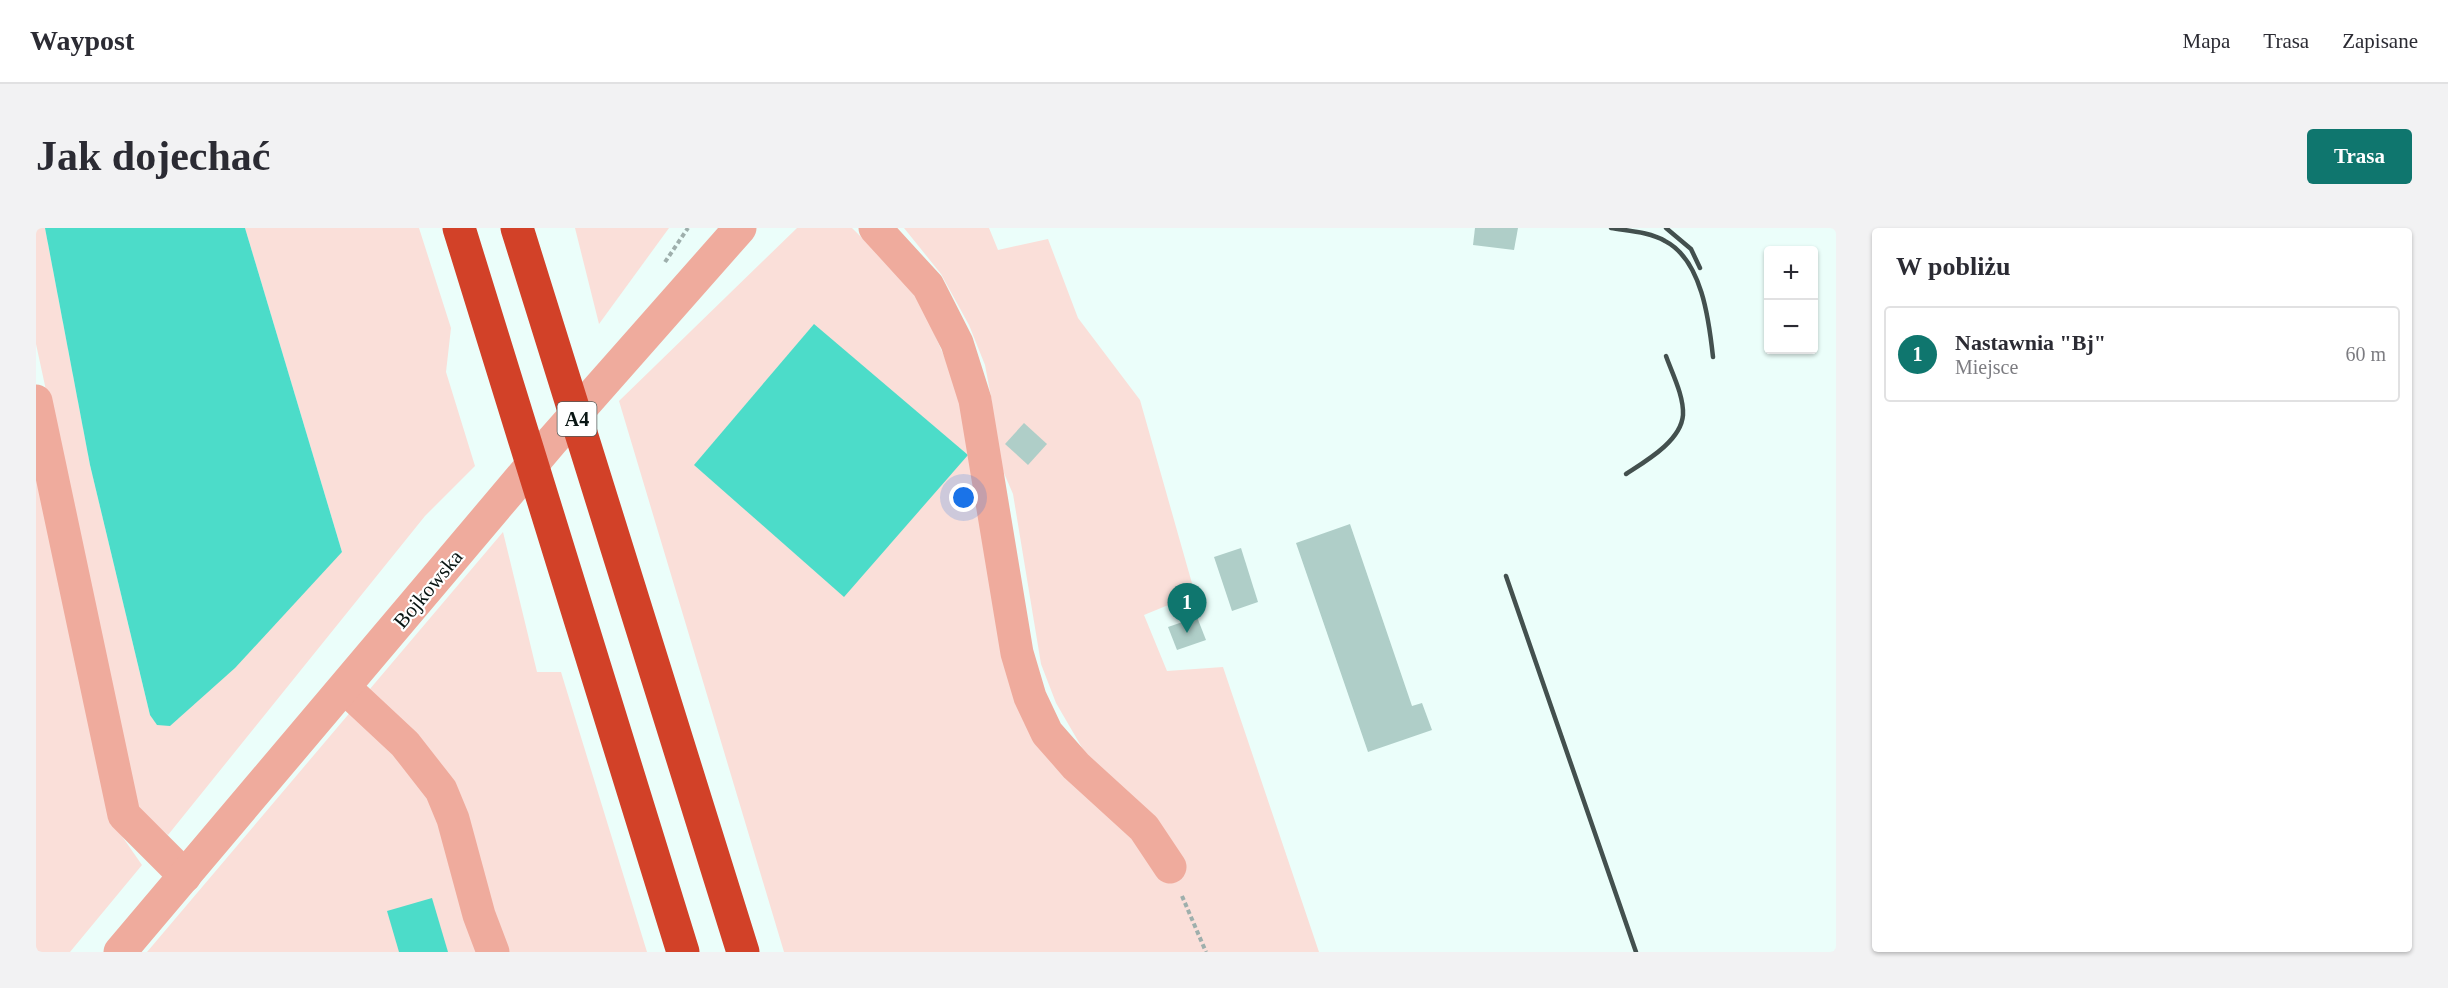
<!DOCTYPE html>
<html lang="pl">
<head>
<meta charset="utf-8">
<style>
  body { margin:0; font-family:"Times New Roman",serif; background:#f2f2f3; color:#2b2b33 }
  .controls { position:absolute; right:18px; top:18px; display:grid; overflow:hidden; border-radius:6px; box-shadow:0 2px 4px #0004 }
  .controls button { width:54px; height:54px; display:grid; place-items:center; padding:0; border:0; border-bottom:2px solid #e1e1e2; background:#fff; color:#2b2b33; font:30px sans-serif }
  .you { position:absolute; left:928px; top:270px; width:21px; height:21px; margin:-15px; border:4px solid #fff; border-radius:50%; background:#1a73e8; box-shadow:0 0 0 9px #1a73e833 }
  .badge { display:grid; place-items:center; width:39px; height:39px; border-radius:50%; background:#0f766e; color:#fff; font-size:20px; font-weight:700 }
  .pin { position:absolute; translate:-50% -50px; filter:drop-shadow(0 2px 3px #0008) }
  .pin::after { content:''; position:absolute; top:32px; width:21px; height:18px; background:inherit; clip-path:polygon(0 0,100% 0,50% 100%) }
  .list { margin:0; padding:0; list-style:none }
  h2 { display:flex; justify-content:space-between; align-items:center; height:78px; margin:0; padding:0 24px; font-size:26px }
  h2 small { font-size:20px; font-weight:400; color:#7c7c81 }
  .list li { display:grid; grid-template-columns:39px 1fr auto; gap:18px; align-items:center; box-sizing:border-box; height:96px; margin:0 12px 12px; padding:0 12px; border:2px solid #e1e1e2; border-radius:6px }
  .list b { display:block; font-size:22px; white-space:nowrap }
  .list p { margin:0; font-size:20px; white-space:nowrap; color:#7c7c81 }
  .list em { font-size:20px; font-style:normal; color:#7c7c81 }
  .map { position:relative; flex:none; width:1800px; height:724px; overflow:hidden; border-radius:6px }
  header { display:flex; align-items:center; gap:36px; box-sizing:border-box; height:84px; padding:0 30px; background:#fff; border-bottom:2px solid #e1e1e2 }
  header strong { font-size:28px }
  nav { display:flex; gap:33px; margin-inline-start:auto; font-size:21px }
  .intro { display:flex; align-items:center; justify-content:space-between; box-sizing:border-box; height:144px; padding:0 36px }
  h1 { margin:0; font-size:42px }
  .button { padding:15px 27px; border-radius:6px; background:#0f766e; color:#fff; font-size:21px; font-weight:700 }
  main { display:flex; gap:36px; padding:0 36px }
  aside { flex:1; background:#fff; border-radius:6px; box-shadow:0 2px 4px #0004 }
  .map>svg:first-child { display:block }
</style>
</head>
<body>
<header>
<strong>Waypost</strong>
<nav><a>Mapa</a><a>Trasa</a><a>Zapisane</a></nav>
</header>
<div class="intro"><h1>Jak dojechać</h1><a class="button">Trasa</a></div>
<main>
<div class="map">
<svg width="1800" height="724" viewBox="0 0 1800 724">
  <rect width="100%" height="100%" fill="#ebfefa"/>
  <g fill="#fadfd9">
    <path d="M0,0H9L54,237L114,487L306,324L209,0H383L415,100L410,144L439,238L389,288L132,607L100,579L0,116Z"/>
    <path d="M539,0H633L563,96Z"/>
    <path d="M761,0H816L879,62L926,169L969,438L1098,609L1020,475L1005,436L977,266L955,215L956,174L949,137L933,97L905,46L868,0H953L962,22L1012,11L1042,90L1104,172L1159,366L1108,387L1131,443L1187,439L1283,724H748L583,173Z"/>
    <path d="M0,232L74,591L106,637L34,724H0Z"/>
    <path d="M467,304L501,444H525L611,724H111Z"/>
  </g>
  <g fill="#4cdcc9">
    <path d="M9,0H209L306,324L199,440L134,498L121,497L114,487L54,237Z"/>
    <path d="M778,96L932,227L808,369L658,237Z"/>
    <path d="M396,670L412,724H363L351,683Z"/>
  </g>
  <g fill="#afcec8">
    <path d="M1439,0H1482L1478,22L1437,17Z"/>
    <path d="M988,195L1011,216L992,237L969,216Z"/>
    <path d="M1314,296L1376,478L1386,475L1396,502L1332,524L1260,315Z"/>
    <path d="M1205,320L1222,374L1196,383L1178,329Z"/>
    <path d="M1161,389L1170,412L1141,422L1132,399Z"/>
  </g>
  <g fill="none" stroke-linecap="round" stroke-linejoin="round">
    <g stroke="#9eafac" stroke-width="4" stroke-dasharray="4.5 3" stroke-linecap="butt">
      <path d="M629,34L652,0"/>
      <path d="M1146,668L1170,724"/>
    </g>
    <g stroke="#efab9d" stroke-width="33">
      <path d="M839,0L892,58L921,115L939,172L981,425L994,469L1011,505L1040,538L1108,600L1134,639"/>
      <path d="M0,173L88,587L149,648"/>
      <path d="M309,460L369,516L405,562L417,591L443,687L457,724"/>
      <path d="M84,724L516,213L704,0"/>
    </g>
    <g stroke="#d24128" stroke-width="33">
      <path d="M423,0L647,724"/>
      <path d="M481,0L707,724"/>
    </g>
    <g stroke="#43504e" stroke-width="4.5">
      <path d="M1575,0C1593,3 1614,4 1629,13C1666,32 1673,92 1677,129"/>
      <path d="M1630,0L1655,21L1664,40"/>
      <path d="M1590,246C1610,233 1645,213 1647,187C1648,168 1636,145 1630,128"/>
      <path d="M1470,348L1600,724"/>
    </g>
  </g>
  <g text-anchor="middle" dominant-baseline="central" stroke-width="4.5" stroke-linejoin="round" paint-order="stroke">
    <rect fill="#fff" stroke="#535b5a" stroke-width="1.5" x="521.5" y="174" width="39" height="34" rx="4.5"/>
    <g font-size="20" font-weight="bold" fill="#091513">
      <text x="541" y="191">A4</text>
    </g>
    <g font-size="21" fill="#091513" stroke="#fff">
      <text transform="translate(392 361) rotate(-50)">Bojkowska</text>
    </g>
  </g>
</svg>
<div class="controls">
<button>+</button>
<button>−</button>
</div>
<div class="you"></div>
<div class="pin badge" style="left:1151px;top:405px">1</div>
</div>
<aside>
<h2>W pobliżu<small></small></h2>
<ul class="list">
<li><span class="badge">1</span><div><b>Nastawnia &quot;Bj&quot;</b><p>Miejsce</p></div><em>60 m</em></li>
</ul>
</aside>
</main>
</body>
</html>
